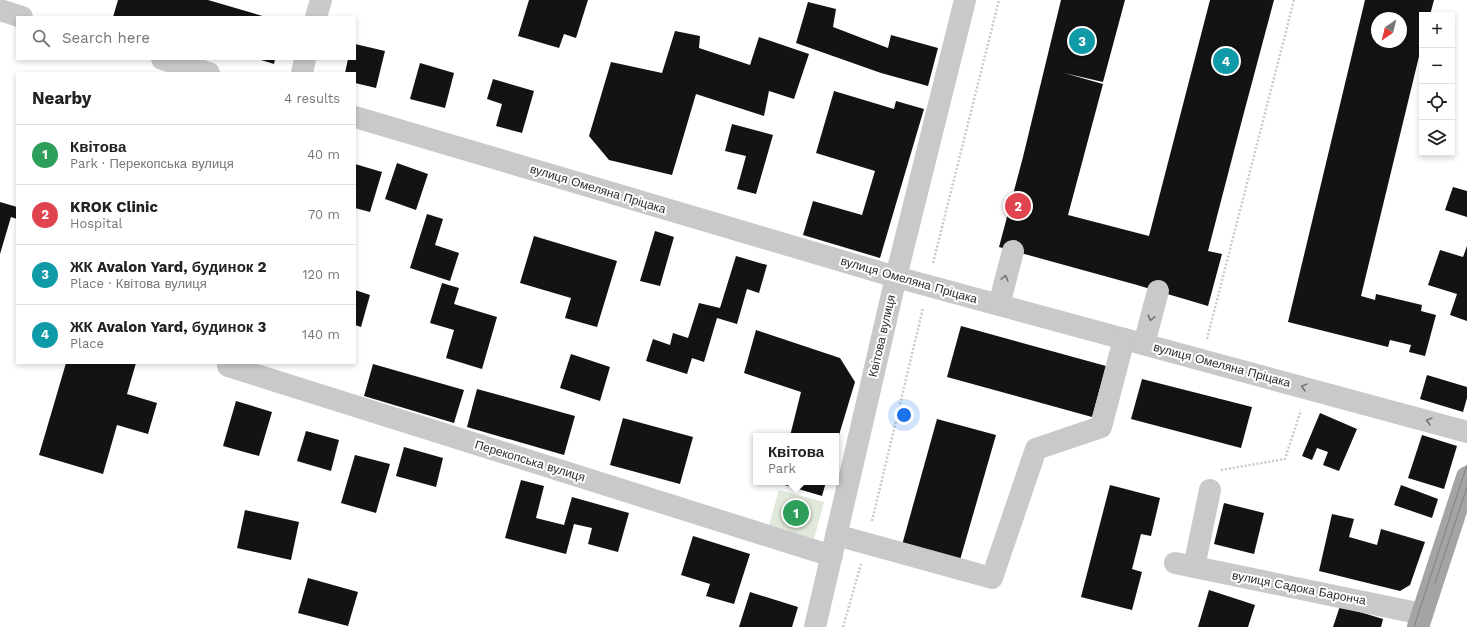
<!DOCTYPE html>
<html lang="en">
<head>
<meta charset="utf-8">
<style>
  body { margin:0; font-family:"Work Sans",sans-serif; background:#f2f2f2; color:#222 }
  .controls { position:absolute; right:12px; top:12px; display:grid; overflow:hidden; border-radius:0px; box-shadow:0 2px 6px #0003 }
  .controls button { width:36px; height:36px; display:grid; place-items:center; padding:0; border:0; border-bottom:1px solid #e0e0e0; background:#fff; color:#222; font:20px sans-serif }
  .compass { position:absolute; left:1371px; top:12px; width:36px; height:36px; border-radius:50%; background:#fff; box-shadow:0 2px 6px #0003; rotate:215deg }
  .you { position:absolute; left:904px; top:415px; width:14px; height:14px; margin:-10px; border:3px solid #fff; border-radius:50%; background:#1a73e8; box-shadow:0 0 0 6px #1a73e833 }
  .badge { display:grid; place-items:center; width:26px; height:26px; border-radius:50%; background:#7c3aed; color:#fff; font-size:13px; font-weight:700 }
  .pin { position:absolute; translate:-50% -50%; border:2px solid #fff; box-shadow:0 1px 4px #0006 }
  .popup { position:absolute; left:753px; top:433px; width:86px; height:52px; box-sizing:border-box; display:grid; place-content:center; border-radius:0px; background:#fff; filter:drop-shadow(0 1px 3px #0005); font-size:13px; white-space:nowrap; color:#767676 }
  .popup b { font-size:15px; color:#222 }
  .popup::after { content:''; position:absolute; left:50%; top:100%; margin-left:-8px; border:8px solid transparent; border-top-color:#fff }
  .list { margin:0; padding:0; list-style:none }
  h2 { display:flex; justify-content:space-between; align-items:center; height:52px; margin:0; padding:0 16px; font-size:17px }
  h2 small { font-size:13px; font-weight:400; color:#767676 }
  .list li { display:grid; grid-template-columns:26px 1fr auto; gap:12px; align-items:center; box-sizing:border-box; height:60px; padding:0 16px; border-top:1px solid #e0e0e0 }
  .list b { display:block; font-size:15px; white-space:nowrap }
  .list p { margin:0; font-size:13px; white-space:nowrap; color:#767676 }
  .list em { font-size:13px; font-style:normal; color:#767676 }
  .icon { flex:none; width:22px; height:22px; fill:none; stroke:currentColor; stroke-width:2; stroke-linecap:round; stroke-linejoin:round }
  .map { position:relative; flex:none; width:1467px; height:627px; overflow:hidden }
  .search { position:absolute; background:#fff; box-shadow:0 2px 6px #0003; left:16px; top:16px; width:340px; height:44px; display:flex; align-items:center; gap:10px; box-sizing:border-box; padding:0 14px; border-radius:0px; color:#767676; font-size:15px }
  .panel { position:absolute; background:#fff; box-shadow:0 2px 6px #0003; left:16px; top:72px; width:340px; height:292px; border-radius:0px }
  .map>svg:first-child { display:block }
</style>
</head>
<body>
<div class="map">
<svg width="1467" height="627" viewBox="0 0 1467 627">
  <rect width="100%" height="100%" fill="#fff"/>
  <path fill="#e1e9da" d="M779,490L824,502L814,539L769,525Z"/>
  <g fill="#131313" fill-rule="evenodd">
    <path d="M118,0H208L266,17H113Z"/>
    <path d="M529,0H588L576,38L564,34L559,48L518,36Z"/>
    <path d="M1061,0H1125L1103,82L1064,73L1103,84L1068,215L1149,236L1210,0H1274L1242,120L1208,251L1222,254L1208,306L1137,285L999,247L1023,157Z"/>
    <path d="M1365,0H1434L1430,15H1422V44L1361,296L1375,300L1376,294L1422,305L1421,311L1436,315L1425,356L1409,352L1411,345L1390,340L1388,347L1288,322ZM1377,18H1401V42H1377Z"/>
    <path d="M808,2L836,9L833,27L888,48L891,35L938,48L928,86L881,73L796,43Z"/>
    <path d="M675,31L700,36L699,48L750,65L759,37L809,54L794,99L769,91L764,116L696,94L672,175L609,160L589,136L611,62L662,73Z"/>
    <path d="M355,44L385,51L376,88L355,83V73H345L348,59H355Z"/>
    <path d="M258,59H275L274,64Z"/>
    <path d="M420,63L454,73L445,108L410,99Z"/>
    <path d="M493,79L534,91L522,133L496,126L502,104L487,99Z"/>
    <path d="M834,91L894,109L896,101L924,109L880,258L803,235L813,201L862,215L875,171L816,153Z"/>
    <path d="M732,124L773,135L756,194L737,189L746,156L725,151Z"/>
    <path d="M397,163L428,174L416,210L385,199Z"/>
    <path d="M355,164L382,172L370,212L355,208Z"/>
    <path d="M1453,187L1467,191V217L1445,210Z"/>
    <path d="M0,202L17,207V219L11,217L0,254Z"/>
    <path d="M427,214L443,219L435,245L459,253L450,281L410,268Z"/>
    <path d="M655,231L674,237L660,286L640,281Z"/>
    <path d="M534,236L617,261L597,327L565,318L571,298L520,283Z"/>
    <path d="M1467,246V321L1450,315L1457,294L1428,285L1440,250L1463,257Z"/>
    <path d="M736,256L767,265L759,293L747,289L737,324L717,318L704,362L692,358L687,374L646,361L653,339L670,345L673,333L688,338L699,303L720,308Z"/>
    <path d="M442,283L459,288L454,304L497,317L482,369L446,358L454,330L430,323Z"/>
    <path d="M355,290L370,295L361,327L355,325Z"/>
    <path d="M961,326L1106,366L1092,417L947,377Z"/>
    <path d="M756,330L840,358L855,382L836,445V436H790L801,392L744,373Z"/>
    <path d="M571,354L610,367L600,401L560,388Z"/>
    <path d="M66,363H136L127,394L157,403L148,434L117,425L103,474L39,455Z"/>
    <path d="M373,364L464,390L454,423L364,396Z"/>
    <path d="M1427,375L1467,387V398L1463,412L1420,399Z"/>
    <path d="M1142,379L1252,407L1241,448L1131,419Z"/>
    <path d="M477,389L575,416L564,455L467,427Z"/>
    <path d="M236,401L272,412L259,456L223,446Z"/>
    <path d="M1320,413L1357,429L1339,471L1323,465L1328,452L1317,448L1312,460L1302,456Z"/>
    <path d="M623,418L693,437L680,484L610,465Z"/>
    <path d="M937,419L996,435L960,560L902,545Z"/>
    <path d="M306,431L339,440L331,471L297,461Z"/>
    <path d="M1422,435L1457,446L1444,489L1408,478Z"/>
    <path d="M404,447L443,458L436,487L396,476Z"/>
    <path d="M355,455L390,464L376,513L341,503Z"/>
    <path d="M521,480L544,486L536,518L564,525L572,497L629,513L618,552L588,544L592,528L574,524L566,554L505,538Z"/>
    <path d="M778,482H826L822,496L778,483Z"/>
    <path d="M1110,485L1160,498L1151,536L1141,534L1132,569L1142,572L1132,610L1081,597Z"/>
    <path d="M1401,485L1438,499L1432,518L1394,505Z"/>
    <path d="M1224,503L1264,513L1254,554L1214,544Z"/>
    <path d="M245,510L299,522L291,560L237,548Z"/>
    <path d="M1332,514L1354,519L1349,537L1377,545L1381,529L1425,542L1410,585L1400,591L1319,571Z"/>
    <path d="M693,536L750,554L734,604L706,596L710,584L681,575Z"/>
    <path d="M308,578L358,592L348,626L298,613Z"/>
    <path d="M1209,590L1255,605L1248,627H1198Z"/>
    <path d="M750,592L798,607L792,627H739Z"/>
    <path d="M1340,606L1383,619L1381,627H1333Z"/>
  </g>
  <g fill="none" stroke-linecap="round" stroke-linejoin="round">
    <g stroke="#c9c9c9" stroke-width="2.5" stroke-dasharray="2 2" stroke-linecap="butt">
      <path d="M933,263L999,0"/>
      <path d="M1207,339L1294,0"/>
      <path d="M1221,470L1285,459L1301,410"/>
      <path d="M872,521L923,308"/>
      <path d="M843,627L861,564"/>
    </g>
    <g stroke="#c9c9c9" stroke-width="22">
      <path d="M0,10L22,17"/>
      <path d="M316,17L321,0"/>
      <path d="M162,59L209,73"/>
      <path d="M302,73L305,59"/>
      <path d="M355,117L896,277L1467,432"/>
      <path d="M999,305L1013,251"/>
      <path d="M1144,344L1158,291"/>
      <path d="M228,366L832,556"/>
      <path d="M836,535L992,578L1036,449L1101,427L1124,339"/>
      <path d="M1175,563L1422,614"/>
      <path d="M1194,567L1210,490"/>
      <path d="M815,627L896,277L965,0"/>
    </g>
    <path stroke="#a4a4a4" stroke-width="22" d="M1418,627L1467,477"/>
    <g stroke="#818181" stroke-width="1">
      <path d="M1435,583L1467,487"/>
      <path d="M1414,627L1467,465"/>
    </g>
  </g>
  <defs><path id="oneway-chevron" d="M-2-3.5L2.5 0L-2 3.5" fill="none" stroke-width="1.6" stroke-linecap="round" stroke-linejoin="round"/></defs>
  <g stroke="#737373">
    <use href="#oneway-chevron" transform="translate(1005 278) rotate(-75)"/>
    <use href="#oneway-chevron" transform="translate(1151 318) rotate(105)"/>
    <use href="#oneway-chevron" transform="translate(1304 387) rotate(-165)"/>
    <use href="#oneway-chevron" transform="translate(1429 421) rotate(-165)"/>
  </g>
  <g text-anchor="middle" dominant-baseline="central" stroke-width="4" stroke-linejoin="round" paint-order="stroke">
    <g font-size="12" fill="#2c2c2c" stroke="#fff">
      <text transform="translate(598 189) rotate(17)">вулиця Омеляна Пріцака</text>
      <text transform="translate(909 280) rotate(16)">вулиця Омеляна Пріцака</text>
      <text transform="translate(882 336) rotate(-77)">Квітова вулиця</text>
      <text transform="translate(1222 365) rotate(15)">вулиця Омеляна Пріцака</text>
      <text transform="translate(530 461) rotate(17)">Перекопська вулиця</text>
      <text transform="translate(1299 588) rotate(11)">вулиця Садока Баронча</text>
    </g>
  </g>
</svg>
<div class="controls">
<button>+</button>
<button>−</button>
<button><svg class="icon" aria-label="locate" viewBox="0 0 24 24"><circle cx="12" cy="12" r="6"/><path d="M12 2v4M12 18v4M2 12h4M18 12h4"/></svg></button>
<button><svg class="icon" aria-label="layers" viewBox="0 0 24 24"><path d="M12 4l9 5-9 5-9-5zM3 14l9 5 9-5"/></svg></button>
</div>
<svg class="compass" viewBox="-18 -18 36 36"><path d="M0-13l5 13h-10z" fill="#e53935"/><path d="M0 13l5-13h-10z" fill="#767676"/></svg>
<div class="you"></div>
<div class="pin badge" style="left:796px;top:513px;background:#2e9e5b">1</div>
<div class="popup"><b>Квітова</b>Park</div>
<div class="pin badge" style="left:1018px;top:206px;background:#e0444e">2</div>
<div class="pin badge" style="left:1082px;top:41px;background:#0f9aa8">3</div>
<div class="pin badge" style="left:1226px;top:61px;background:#0f9aa8">4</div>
<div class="search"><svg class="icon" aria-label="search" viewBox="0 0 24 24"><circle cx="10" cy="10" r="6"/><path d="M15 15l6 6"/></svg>Search here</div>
<section class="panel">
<h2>Nearby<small>4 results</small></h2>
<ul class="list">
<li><span class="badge" style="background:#2e9e5b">1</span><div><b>Квітова</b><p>Park · Перекопська вулиця</p></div><em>40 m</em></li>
<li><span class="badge" style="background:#e0444e">2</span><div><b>KROK Clinic</b><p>Hospital</p></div><em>70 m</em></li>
<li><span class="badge" style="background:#0f9aa8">3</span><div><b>ЖК Avalon Yard, будинок 2</b><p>Place · Квітова вулиця</p></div><em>120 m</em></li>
<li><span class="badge" style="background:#0f9aa8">4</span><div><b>ЖК Avalon Yard, будинок 3</b><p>Place</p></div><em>140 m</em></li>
</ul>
</section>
</div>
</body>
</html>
